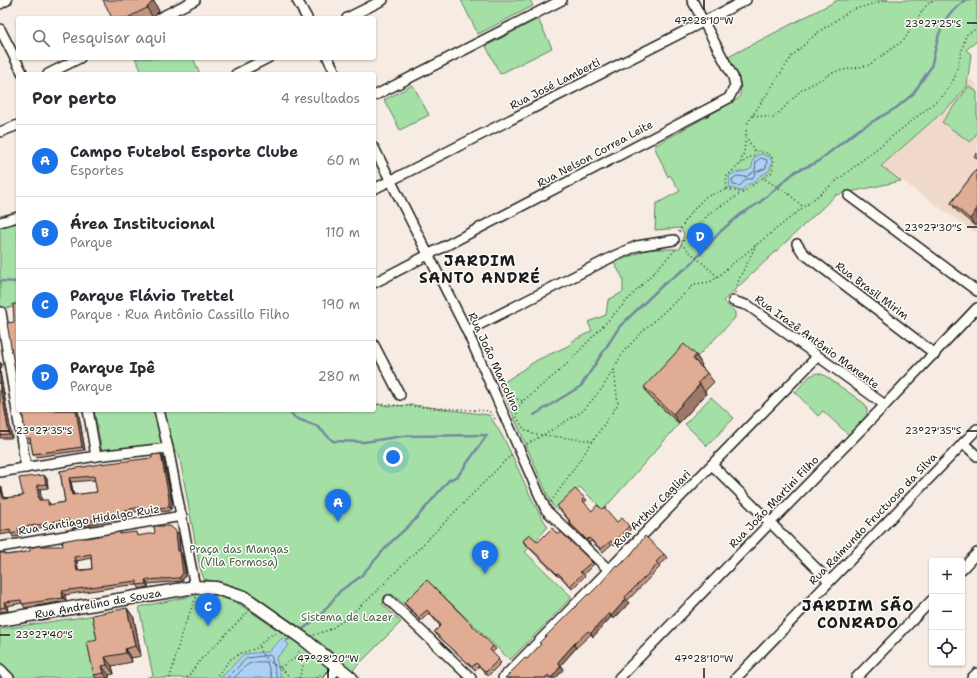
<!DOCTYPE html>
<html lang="pt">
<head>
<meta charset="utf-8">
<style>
  body { margin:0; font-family:"Shantell Sans",sans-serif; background:#f2f2f3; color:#2b2b33 }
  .controls { position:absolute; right:12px; bottom:12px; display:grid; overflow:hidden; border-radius:4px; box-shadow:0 1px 3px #0004 }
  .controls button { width:36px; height:36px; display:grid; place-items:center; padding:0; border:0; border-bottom:1px solid #e1e1e2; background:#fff; color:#2b2b33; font:20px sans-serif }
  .you { position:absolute; left:393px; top:457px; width:14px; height:14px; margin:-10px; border:3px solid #fff; border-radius:50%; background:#1a73e8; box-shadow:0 0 0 6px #1a73e833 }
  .badge { display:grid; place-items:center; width:26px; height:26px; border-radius:50%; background:#1a73e8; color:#fff; font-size:13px; font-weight:700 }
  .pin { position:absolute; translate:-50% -33px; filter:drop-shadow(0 1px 2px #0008) }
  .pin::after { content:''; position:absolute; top:21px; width:14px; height:12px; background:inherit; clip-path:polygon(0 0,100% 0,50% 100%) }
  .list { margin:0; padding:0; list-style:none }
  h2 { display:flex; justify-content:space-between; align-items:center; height:52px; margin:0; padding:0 16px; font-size:17px }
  h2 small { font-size:13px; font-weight:400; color:#7c7c81 }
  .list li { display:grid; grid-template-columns:26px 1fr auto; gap:12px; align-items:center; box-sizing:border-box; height:72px; padding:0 16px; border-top:1px solid #e1e1e2 }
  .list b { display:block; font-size:15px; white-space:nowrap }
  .list p { margin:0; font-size:13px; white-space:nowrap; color:#7c7c81 }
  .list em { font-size:13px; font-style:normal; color:#7c7c81 }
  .icon { flex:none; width:22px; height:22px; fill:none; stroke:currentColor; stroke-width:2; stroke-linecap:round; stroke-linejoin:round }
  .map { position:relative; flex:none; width:977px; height:678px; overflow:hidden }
  .search { position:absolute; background:#fff; box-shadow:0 1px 3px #0004; left:16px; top:16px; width:360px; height:44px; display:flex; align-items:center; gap:10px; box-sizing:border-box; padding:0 14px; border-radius:4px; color:#7c7c81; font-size:15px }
  .panel { position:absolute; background:#fff; box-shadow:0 1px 3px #0004; left:16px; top:72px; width:360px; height:340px; border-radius:4px }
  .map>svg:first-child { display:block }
</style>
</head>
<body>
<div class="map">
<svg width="977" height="678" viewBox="0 0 977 678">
  <rect width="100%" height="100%" fill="#f7ece3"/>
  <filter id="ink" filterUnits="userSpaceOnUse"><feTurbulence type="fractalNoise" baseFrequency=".025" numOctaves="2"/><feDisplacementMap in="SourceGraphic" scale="8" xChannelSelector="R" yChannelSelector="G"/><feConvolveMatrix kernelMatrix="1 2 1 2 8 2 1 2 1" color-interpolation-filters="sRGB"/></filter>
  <g filter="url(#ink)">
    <path fill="#f0d9cb" d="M971,79L977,84V234L881,166L934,121Z"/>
    <g fill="#a4e0a6" stroke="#607e61">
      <path d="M461,0H530L533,6L478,34Z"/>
      <path d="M838,0H977V41L966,50L971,54L967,86L954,102L881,166L901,181L836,195L723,301L735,312V318L696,358L690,353L650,397L679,424L603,510L580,487L558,510L552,505L500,385L537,360L568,346L574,340L592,331L588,322L606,315L608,300L623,292V278L614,263L648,249H680L684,234L680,228L655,230L656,204L680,191L670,175L668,177L654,146L738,99C746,85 735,71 728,57Z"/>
      <path d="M538,19L552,48L500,74L486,46Z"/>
      <path d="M135,58H193L200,74H143Z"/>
      <path d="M413,85L429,115L400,130L384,100Z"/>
      <path d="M969,86L977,92V133L970,142L942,122Z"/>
      <path d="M18,222V308L0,307V227Z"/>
      <path d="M817,373L824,375L865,404C872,418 859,427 850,436L823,411L818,416L795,392L810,376Z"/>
      <path d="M711,397L734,418L707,446L685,424Z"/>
      <path d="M374,404L391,406L413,405L489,415C514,449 524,492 548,527L525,552L572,597L510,660L429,582L406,606L392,594L382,604L401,622L352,671L332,652L297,625L262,602L221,583L204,579L200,568L179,454L164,445L156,444L102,452L94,410H374Z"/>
      <path d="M197,595H216L236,602L302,646L332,669L323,678H145L153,676L139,607Z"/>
      <path d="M96,615L98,678H17L0,662V629Z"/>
    </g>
    <g fill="#add1f5" stroke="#73899e">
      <path d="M760,154L770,157L772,162L769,171L760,176L752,184H748L741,191L730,188L729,176C736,170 744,174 752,168C752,160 754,157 760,154Z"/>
      <path d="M282,638L289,645L276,658L281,678H221L244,654L268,652Z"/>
    </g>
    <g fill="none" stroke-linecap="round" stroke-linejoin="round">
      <g stroke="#566473" stroke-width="1">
        <path d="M761,158L767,160L766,168L756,172L752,179H746L740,186L733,185L732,179L737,176L746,177L755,171L756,162Z"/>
        <path d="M227,678L247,658L271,655L277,678"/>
        <path d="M234,678C248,664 247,661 267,662L272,678"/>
      </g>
      <g stroke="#73899e" stroke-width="2.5">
        <path d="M0,281L18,282"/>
        <path d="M289,410L295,418L317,426L333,441L364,442L403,436L486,435"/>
        <path d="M534,415L581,386L620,326L665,283L689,266L721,231L741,214L759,203L796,171L816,163L858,130L896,108L913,94L931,67L939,34L948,16L965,0"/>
        <path d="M303,629L320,616L340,591L360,577L390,543L413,522L449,480L458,476L487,435"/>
        <path d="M287,640L289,639"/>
      </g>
      <defs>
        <g id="minor">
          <path d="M297,0L307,18"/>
          <path d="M0,4L7,0"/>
          <path d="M159,18L195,0"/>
          <path d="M347,18L383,0"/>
          <path d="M0,29L23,74"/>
          <path d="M328,58L336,74"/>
          <path d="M48,74L80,58"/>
          <path d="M236,74L268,58"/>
          <path d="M374,96L562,0"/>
          <path d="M0,132L18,125"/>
          <path d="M374,148L467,331L546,510L609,570"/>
          <path d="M374,189L746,0"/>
          <path d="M849,196L977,291"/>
          <path d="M0,222L18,217"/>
          <path d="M797,244L803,253L935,354"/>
          <path d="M374,283L729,98L735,86L733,77L692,0"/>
          <path d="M733,301L749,306L885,405"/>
          <path d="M1,312L26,468"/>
          <path d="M467,331L614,256L637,246L674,240"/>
          <path d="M374,345L400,395"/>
          <path d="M88,410L96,456"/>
          <path d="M159,410L168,448"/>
          <path d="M963,443L977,456"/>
          <path d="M712,465L829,581"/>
          <path d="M0,472L96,456L168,448L195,587"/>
          <path d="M0,547L182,516"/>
          <path d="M962,569L977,553"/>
          <path d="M389,600L471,678"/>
          <path d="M0,669L9,678"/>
          <path d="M329,678L339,667"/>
          <path d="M503,678L817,357"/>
          <path d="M619,678L885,405L977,308"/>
          <path d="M736,678L977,429"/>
          <path d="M856,678L932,600"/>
          <path d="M972,678L977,673"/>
        </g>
        <path id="tertiary" d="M0,620L195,587L216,588L244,597L305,640L351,678"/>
      </defs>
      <use href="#minor" stroke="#1c1c1c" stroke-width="12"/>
      <use href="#tertiary" stroke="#1c1c1c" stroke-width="15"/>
      <g stroke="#1c1c1c" stroke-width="1.5" stroke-dasharray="1 3" stroke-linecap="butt">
        <path d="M753,115L774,118L800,91L834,72L869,65L904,40L925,7L933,0"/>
        <path d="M746,136L754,150L769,154L774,160L772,172L763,178"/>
        <path d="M740,164L757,153"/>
        <path d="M727,189L742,193L763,178L789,194L803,207"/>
        <path d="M679,232L688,216L705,197L727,189L726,177L740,164L744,152L747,124L792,56L817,33L851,10L887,0"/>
        <path d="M683,241L711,212L742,193"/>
        <path d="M681,244L718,277"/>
        <path d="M675,250L564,367L523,401L517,410V418L524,429L533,434L543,435L583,411L603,387L624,351L645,329L695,284L710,282L718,277L726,269L944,95L955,77L966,35L977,28"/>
        <path d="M735,293L739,279L756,245"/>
        <path d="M506,395L523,401"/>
        <path d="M374,404L489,411L495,419"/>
        <path d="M527,444L543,435L593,441"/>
        <path d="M551,502L618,404L614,368"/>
        <path d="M314,635L331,629L345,619L372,596L512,454"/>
        <path d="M259,647C263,664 281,664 290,678"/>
        <path d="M280,667L294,659L300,650"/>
        <path d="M170,678L182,632L196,597"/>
        <path d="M187,678L201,659L248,612"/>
        <path d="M215,678L231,659L241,653L255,649L269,636L276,633"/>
        <path d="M299,678L303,667L301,651"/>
        <path d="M317,678L321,674"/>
      </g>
      <use href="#minor" stroke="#fdfcf7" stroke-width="9"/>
      <use href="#tertiary" stroke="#fdfcf7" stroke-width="12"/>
    </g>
    <g fill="#c1947f" stroke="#1c1c1c" fill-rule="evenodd">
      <path d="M153,0L159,11L153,18H112Z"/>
      <path d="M977,169L975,226L956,210L951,203Z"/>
      <path d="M696,355L702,365L701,366L707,373L714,382L705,391L706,394L679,423L650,397L644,387Z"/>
      <path d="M0,362L2,364L0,372L12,438H0Z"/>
      <path d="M22,410H78L85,450L36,457L33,454L31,442L29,443L26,439Z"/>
      <path d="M161,454L163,457L172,502L171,509L169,511L152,512L153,515L144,516L142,512V511L128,513L129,517L72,528L69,523L54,526V528L46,530L45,527L21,531V536L13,537L11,533L0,535V485L2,488L4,498L23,496L44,475L47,479L48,488L40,489L41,500L50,503V505L65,502L60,471L152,458ZM95,480L97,492L74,495L71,482Z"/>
      <path d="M585,498L587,500L584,503L592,511L602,509L617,522L629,526L631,529L614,545L613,543L603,552L591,541L589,543L571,526L570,523V522L557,506Z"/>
      <path d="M121,534L139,536L179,534L180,551L182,555L185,569V576L182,581L148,584V587L140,589L137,585L122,586L65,595L66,601L25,608L22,603L7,606L8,611L0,612V553L7,555L22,553L63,546L87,538ZM91,558L92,569L78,570L77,561Z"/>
      <path d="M558,535L592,562L594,564L584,574L585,576L572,589L560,576L559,577L525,544L523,541L538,542Z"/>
      <path d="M664,554L667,558L659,565L660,567L627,601L629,603L614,619L611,617L593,637L591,634L576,648L561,665L564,669L556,678H505L527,659L589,595L618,567Z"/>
      <path d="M427,580L496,649L492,653L501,663L488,676L479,666L475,670L437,635L434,632L440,626L429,613L421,621L406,606L404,603Z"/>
      <path d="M127,608L134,618L141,656L131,658L132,662L112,666L114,674L109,675V678H96L94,675L97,640Z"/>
    </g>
    <g fill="#9d7868" stroke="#1c1c1c">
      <path d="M151,0H153L159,11L153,18L147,8Z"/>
      <path d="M977,209V223L975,226L970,219Z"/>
      <path d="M696,355L702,365L699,368L693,359Z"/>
      <path d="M0,362L2,364L0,372L12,438L9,434L0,382Z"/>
      <path d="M700,384L706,394L679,423L673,414Z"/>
      <path d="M76,410H78L85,450L82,447Z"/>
      <path d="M161,454L163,457L172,502L171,509L169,506Z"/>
      <path d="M44,475L47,479L48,488L46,484Z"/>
      <path d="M69,478L71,482L74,499L72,495Z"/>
      <path d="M0,485L2,488L5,502L3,498Z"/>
      <path d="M37,485L40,489L42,503L39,500Z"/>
      <path d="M125,510L128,513L129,517L126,514Z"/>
      <path d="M18,528L21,531V536L19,532Z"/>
      <path d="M176,531L179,534L180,551L182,555L185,569V576L182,581L179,578Z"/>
      <path d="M74,557L77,561L79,574L77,571Z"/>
      <path d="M145,580L148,584V587L146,584Z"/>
      <path d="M62,591L65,595L66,601L63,598Z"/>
      <path d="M626,599L629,603L614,619L611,616Z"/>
      <path d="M4,602L7,606L8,611L5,607Z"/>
      <path d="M127,608L134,618L141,656L135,646Z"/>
      <path d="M609,613L611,617L593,637L591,633Z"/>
      <path d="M574,644L576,648L560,666L558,662Z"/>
      <path d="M125,649L131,658L132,662L126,653Z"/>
      <path d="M105,657L112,666L114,674L107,665Z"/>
      <path d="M102,666L109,675V678H107L104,673Z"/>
      <path d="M561,666L564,669L556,678H551Z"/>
    </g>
    <g fill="#e0ac94" stroke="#1c1c1c" fill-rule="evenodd">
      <path d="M103,0H151L152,2L147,8L127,18H112Z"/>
      <path d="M977,153V159L974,157Z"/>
      <path d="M977,169V209L970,219L951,203Z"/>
      <path d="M13,304H18V381L17,382L7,323L14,322Z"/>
      <path d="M684,344L696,355L693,359L707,373L698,383L700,384L673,414L644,387Z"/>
      <path d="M0,382L9,434L0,435Z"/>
      <path d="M22,410H76L82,447L33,454L30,438L26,439Z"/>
      <path d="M161,454L169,498V506L167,507L150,509V511L142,512L141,507L125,510L126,514L69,524L68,519L51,522L52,525L44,526L43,524L18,528L19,532L11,534L10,529L0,531V486L3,498L23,496L19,478L44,475L46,484L37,485L39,500H48V505L65,502L60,471L100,464L152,458V455ZM94,476L97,492L72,495L69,478Z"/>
      <path d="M575,489L585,498L582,500L592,511L597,505L602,509L604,507L617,522L622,518L629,526L613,543L611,541L601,549L589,538L587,540L570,523L571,522L557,506Z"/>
      <path d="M154,526H170L176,531L178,551H180L182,566L183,573L179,578L145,580L146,584L137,585V581L120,583L62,591L63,598L22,604L21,600L4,602L5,607L0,608V553H5L6,555L22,553L30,551V548L38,546H63L62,541L78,538H87L120,532V534L136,532L137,536L155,533ZM91,554L92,569L77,571L74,557Z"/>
      <path d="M552,528L558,535L561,532L592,562L580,572L583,573L570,586L558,573L557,574L523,541L529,534L538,542Z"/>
      <path d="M645,536L664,554L656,562L658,564L625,597L626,599L611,616L609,613L591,633L588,631L574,644L558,662L561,666L551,678L548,675L545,678H505L525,658L527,659L541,644L539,643L588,594L589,595L601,583L616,565L618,567L629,557Z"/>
      <path d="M427,580L493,646L490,650L499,659L486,672L476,663L472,667L434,632L441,625L427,610L419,617L404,603Z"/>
      <path d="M127,608L135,646L125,649L126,653L105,657L107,665L102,666L104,673L94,675L87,642L97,640L92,615Z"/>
    </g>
  </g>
  <path fill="none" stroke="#1c1c1c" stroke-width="1.5" d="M704,0V10M967,23H977M967,227H977M0,431H10M967,431H977M0,635H10M328,668V678M704,668V678"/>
  <g text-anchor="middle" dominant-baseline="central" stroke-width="3" stroke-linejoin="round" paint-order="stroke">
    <g font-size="11" fill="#1c1c1c" stroke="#fdfcf7">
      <text transform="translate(555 84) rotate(-27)">Rua José Lamberti</text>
      <text transform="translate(595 154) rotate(-28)">Rua Nelson Correa Leite</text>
      <text transform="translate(872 291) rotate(37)">Rua Brasil Mirim</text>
      <text transform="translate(817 342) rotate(36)">Rua Irazê Antônio Manente</text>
      <text transform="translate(494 362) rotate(65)">Rua João Marcolino</text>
      <text transform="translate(774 502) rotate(-46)">Rua João Martini Filho</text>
      <text transform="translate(652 509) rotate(-45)">Rua Arthur Cagliari</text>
      <text transform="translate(873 519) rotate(-46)">Rua Raimundo Fructuoso da Silva</text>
      <text transform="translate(89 520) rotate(-9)">Rua Santiago Hidalgo Ruiz</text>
      <text transform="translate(98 604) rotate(-10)">Rua Andrelino de Souza</text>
    </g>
    <g font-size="11" fill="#4c614c" stroke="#fdfcf7">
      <text x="239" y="549">Praça das Mangas<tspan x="239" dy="13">(Vila Formosa)</tspan></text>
      <text x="347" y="617">Sistema de Lazer</text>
    </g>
    <g font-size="15" font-weight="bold" letter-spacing="1" fill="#1c1c1c" stroke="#fdfcf7">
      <text x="480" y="261">JARDIM<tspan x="480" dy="17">SANTO ANDRÉ</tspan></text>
      <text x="858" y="606">JARDIM SÃO<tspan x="858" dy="17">CONRADO</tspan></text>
    </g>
  </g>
  <g font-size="10" text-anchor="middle" fill="#1c1c1c" stroke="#fdfcf7" stroke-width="3" stroke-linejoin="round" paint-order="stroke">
    <text x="704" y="24">47°28'10"W</text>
    <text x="933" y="27">23°27'25"S</text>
    <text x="933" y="231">23°27'30"S</text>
    <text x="44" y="434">23°27'35"S</text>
    <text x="933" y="434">23°27'35"S</text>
    <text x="44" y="638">23°27'40"S</text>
    <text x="328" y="662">47°28'20"W</text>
    <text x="704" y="662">47°28'10"W</text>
  </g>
</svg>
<div class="controls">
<button>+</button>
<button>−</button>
<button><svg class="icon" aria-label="locate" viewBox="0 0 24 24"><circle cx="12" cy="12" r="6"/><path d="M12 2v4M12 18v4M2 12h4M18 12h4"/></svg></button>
</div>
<div class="you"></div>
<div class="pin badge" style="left:338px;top:522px">A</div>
<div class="pin badge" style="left:485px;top:574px">B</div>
<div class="pin badge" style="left:208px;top:626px">C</div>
<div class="pin badge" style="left:700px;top:256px">D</div>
<div class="search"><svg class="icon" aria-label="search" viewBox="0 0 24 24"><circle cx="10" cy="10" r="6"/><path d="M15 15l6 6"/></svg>Pesquisar aqui</div>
<section class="panel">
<h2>Por perto<small>4 resultados</small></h2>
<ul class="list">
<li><span class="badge">A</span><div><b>Campo Futebol Esporte Clube</b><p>Esportes</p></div><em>60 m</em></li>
<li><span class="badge">B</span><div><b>Área Institucional</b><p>Parque</p></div><em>110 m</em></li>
<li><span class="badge">C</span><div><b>Parque Flávio Trettel</b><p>Parque · Rua Antônio Cassillo Filho</p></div><em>190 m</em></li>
<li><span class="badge">D</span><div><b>Parque Ipê</b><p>Parque</p></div><em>280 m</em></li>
</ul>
</section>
</div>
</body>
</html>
